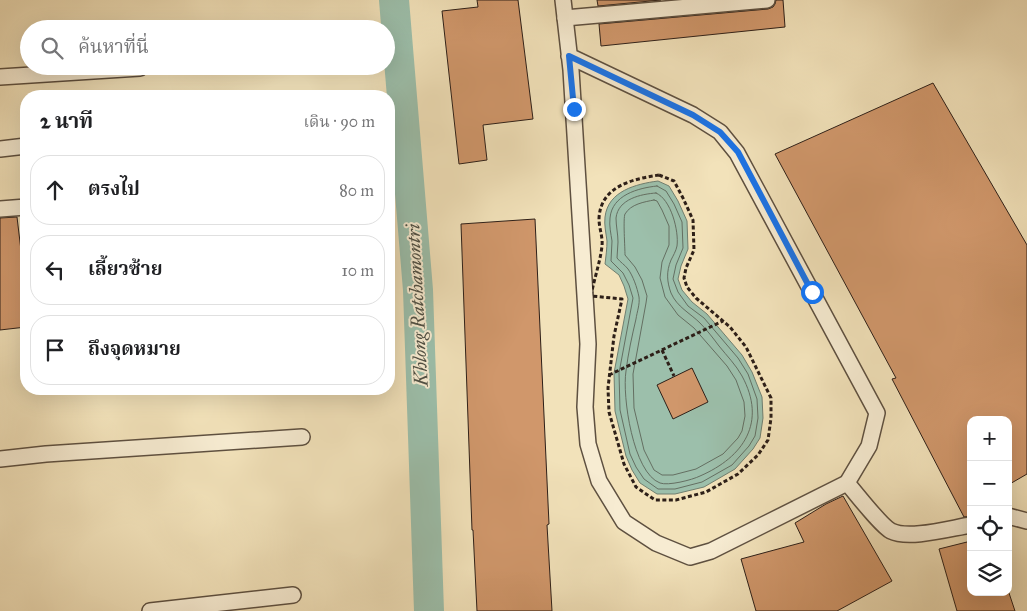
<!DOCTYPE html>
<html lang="th">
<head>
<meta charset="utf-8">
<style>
  body { margin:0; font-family:"IM FELL Great Primer","Noto Serif Thai",serif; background:#f6f6f6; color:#202124 }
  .controls { position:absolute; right:15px; bottom:15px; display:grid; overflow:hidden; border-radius:10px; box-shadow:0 5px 20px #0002 }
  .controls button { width:45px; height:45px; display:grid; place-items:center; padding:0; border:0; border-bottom:1px solid #e0e0e0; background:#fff; color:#202124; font:25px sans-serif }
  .stop { position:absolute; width:15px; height:15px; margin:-11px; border:4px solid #1a73e8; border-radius:50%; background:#fff }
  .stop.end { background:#1a73e8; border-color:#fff; box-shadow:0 1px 5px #0008 }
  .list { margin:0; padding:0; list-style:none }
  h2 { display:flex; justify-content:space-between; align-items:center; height:65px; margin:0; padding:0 20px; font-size:21px }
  h2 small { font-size:16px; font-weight:400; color:#757577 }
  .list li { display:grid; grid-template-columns:32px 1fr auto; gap:15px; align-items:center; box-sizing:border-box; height:70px; margin:0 10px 10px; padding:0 10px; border:1px solid #e0e0e0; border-radius:20px }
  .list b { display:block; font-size:19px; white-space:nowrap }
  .list em { font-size:16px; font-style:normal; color:#757577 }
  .icon { flex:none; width:28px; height:28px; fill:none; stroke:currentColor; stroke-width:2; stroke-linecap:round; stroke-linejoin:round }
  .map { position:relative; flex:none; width:1027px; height:611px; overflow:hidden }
  .search { position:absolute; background:#fff; box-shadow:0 5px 20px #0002; left:20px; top:20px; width:375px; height:55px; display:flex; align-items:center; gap:12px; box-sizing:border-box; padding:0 18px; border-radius:28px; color:#757577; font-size:19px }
  .panel { position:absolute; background:#fff; box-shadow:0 5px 20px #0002; left:20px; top:90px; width:375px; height:305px; border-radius:20px }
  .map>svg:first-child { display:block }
</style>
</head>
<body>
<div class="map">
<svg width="1027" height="611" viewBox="0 0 1027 611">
  <rect width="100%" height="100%" fill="#f2e2ba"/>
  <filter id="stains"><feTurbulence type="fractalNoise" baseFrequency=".004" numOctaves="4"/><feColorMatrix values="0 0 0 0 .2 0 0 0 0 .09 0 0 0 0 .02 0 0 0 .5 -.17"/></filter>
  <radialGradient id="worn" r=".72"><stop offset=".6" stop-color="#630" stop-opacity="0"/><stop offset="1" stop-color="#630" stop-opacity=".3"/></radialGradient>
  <path fill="#9cbfab" stroke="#707f70" d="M658,181L669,186L678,201L687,221L688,249L681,266L678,279L682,290L692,302L707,314L742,355L752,372L762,397L763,418L760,438L753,449L735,469L704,487L675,494H657L640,483L632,470L626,456L615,411L614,373L628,299L624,286L619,275L605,264C606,256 607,248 607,241C606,233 604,225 605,217C608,191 636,184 658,181Z"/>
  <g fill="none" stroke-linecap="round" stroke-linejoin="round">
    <g stroke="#646f62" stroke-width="1">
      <path d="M657,186L666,191L674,204L682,222L683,248L676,265L673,279L678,292L688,306L704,318L738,358L748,374L757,399L758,418L755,436L749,446L732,465L702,482L675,489H658L644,479L636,467L630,454L620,410L619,373L633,298L629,285L623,273L611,261C611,254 612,248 612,241C611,234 609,226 610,218C612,195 638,188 657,186Z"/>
      <path d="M656,193C671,199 679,231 677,246C676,251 673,256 671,260C666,272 667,282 671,293C677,307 690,313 700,323C707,330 713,338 719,346C727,356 736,365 742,376C767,422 744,457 700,476C692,480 668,486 660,483C633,473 622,396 626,371C628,354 632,336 636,319C637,312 640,304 639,297C637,287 633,276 628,269C625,265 620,262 617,258C617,253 618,247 618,242C618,234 616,226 616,218C618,199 641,194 656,193Z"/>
      <path d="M654,200L657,201L662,210L669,226V245L662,262L660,278L665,297L678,315L694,328L727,366L736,380L744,402L745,416L742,431L738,438L723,454L696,469L673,475H662L654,470L644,450L634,408L633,374L646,303L647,296L642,280L635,267L625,255C625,248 623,218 625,214C631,204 644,202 654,200Z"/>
    </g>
    <path stroke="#9cbfab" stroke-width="30" d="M394,0L418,290L429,611"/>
  </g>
  <g fill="#d0976b" stroke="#2d1f18">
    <path d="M477,0H518L533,119L483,125L487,160L459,164L442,11L478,7Z"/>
    <path d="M597,0H661L598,6Z"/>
    <path d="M776,0H783L785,27L601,46L599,24L768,9L773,7L775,4Z"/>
    <path d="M933,83L1027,245V474L1008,485V420H971V516L964,517L892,379L896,378L775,154Z"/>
    <path d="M17,217L26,292V327L0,330V218Z"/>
    <path d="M535,219L549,524L547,525L552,611H477L473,530H472L461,224Z"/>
    <path d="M692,368L708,402L673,419L657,385Z"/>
    <path d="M843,496L892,581L837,611H756L741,559L804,542L795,523L826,504Z"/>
    <path d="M971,541V592H1008V590L1015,611H957L939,549Z"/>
  </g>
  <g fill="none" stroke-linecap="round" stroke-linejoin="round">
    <defs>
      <g id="lane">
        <path d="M563,0L571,70L588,344L585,407L588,444L599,481L624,522L656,543L690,557L711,551L847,483L869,446L877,413L737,153L720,132L693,115L569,56"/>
        <path d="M565,18L767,0"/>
        <path d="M0,77L140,68"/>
        <path d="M0,149L26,146"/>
        <path d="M0,209L26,207"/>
        <path d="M0,459L46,454L302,437"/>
        <path d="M847,483C856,493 881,526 891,531C909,540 951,528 971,525"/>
        <path d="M1008,516L1027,521"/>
        <path d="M150,611L293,595"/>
      </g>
    </defs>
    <use href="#lane" stroke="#5e5040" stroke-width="18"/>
    <g stroke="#2d1f18" stroke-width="3" stroke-dasharray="4 2.5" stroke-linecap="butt">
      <path d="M659,175L674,181L683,198L693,220L694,250L686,268L684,278L687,287L696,298L730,327L746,347L771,398V418L768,440L758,455L738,474L706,492L676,500H655L636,487L624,464L609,412L608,388L614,336L622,299L591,296C594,279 600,263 602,246C603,237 599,228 599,219C600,186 633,179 659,175Z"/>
      <path d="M662,350L674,376"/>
      <path d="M609,375L723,321"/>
    </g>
    <use href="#lane" stroke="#f7ecd2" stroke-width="15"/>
  </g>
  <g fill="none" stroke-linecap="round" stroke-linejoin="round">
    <path stroke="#1a73e8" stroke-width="6" d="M574,109L569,56L693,115L720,132L738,152L812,292"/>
  </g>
  <g text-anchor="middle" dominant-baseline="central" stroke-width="4" stroke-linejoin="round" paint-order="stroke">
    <g font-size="19" font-style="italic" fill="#4e4f44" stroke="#f7ecd2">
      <text transform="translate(417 305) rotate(-93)">Khlong Ratchamontri</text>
    </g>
  </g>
  <rect width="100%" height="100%" filter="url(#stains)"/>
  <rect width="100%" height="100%" fill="url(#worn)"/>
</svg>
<div class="controls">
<button>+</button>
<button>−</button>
<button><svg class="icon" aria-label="locate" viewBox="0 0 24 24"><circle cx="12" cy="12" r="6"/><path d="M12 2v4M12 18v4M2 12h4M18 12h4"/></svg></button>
<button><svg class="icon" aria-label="layers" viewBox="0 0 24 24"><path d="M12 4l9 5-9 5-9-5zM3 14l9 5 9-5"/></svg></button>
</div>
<div class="stop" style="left:812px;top:292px"></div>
<div class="stop end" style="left:574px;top:109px"></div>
<div class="search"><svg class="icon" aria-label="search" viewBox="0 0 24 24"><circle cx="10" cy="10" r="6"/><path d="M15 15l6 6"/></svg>ค้นหาที่นี่</div>
<section class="panel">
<h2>2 นาที<small>เดิน · 90 m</small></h2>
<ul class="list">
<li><svg class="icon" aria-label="ahead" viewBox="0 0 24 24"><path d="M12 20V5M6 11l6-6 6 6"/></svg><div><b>ตรงไป</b></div><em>80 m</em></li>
<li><svg class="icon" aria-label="left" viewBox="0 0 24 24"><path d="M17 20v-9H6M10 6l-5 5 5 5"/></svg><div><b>เลี้ยวซ้าย</b></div><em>10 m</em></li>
<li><svg class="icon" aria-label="arrive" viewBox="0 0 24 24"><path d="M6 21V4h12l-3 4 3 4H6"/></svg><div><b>ถึงจุดหมาย</b></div></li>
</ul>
</section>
</div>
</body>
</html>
